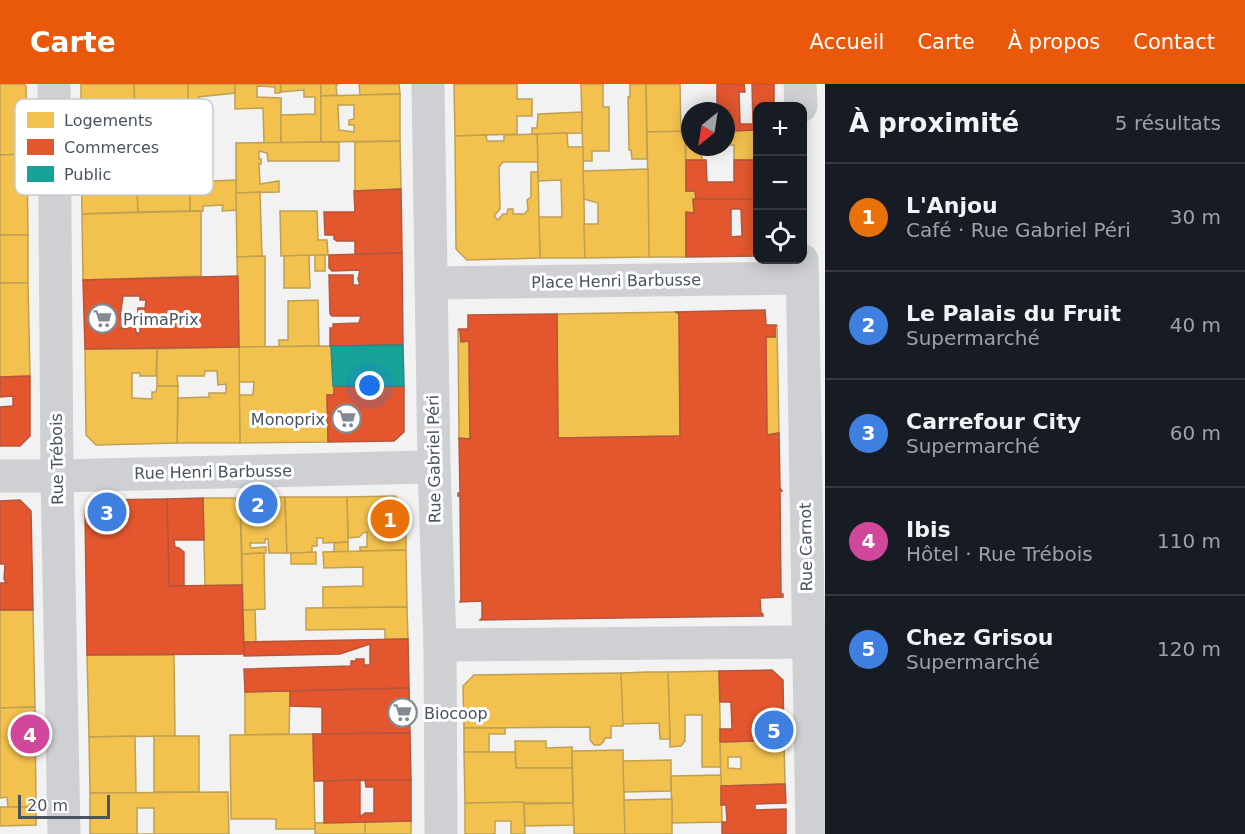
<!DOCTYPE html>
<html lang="fr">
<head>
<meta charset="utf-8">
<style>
  body { margin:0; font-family:"DejaVu Sans",sans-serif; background:#20242c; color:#f1f3f6 }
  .controls { position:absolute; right:18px; top:18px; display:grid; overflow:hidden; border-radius:12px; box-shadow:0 3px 15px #0003 }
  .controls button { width:54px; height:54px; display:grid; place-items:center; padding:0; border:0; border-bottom:2px solid #363941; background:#171b24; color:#f1f3f6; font:30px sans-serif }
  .compass { position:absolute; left:681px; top:18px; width:54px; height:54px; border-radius:50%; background:#171b24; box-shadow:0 3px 15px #0003; rotate:210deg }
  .scale { position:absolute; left:18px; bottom:15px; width:92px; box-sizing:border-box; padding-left:6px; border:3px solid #485260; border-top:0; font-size:16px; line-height:21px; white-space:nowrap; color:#485260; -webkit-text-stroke:4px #fff; paint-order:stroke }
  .you { position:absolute; left:370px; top:302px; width:21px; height:21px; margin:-15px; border:4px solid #fff; border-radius:50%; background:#1a73e8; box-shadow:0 0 0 9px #1a73e833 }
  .badge { display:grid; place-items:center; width:39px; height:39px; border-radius:50%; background:#ea580c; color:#fff; font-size:20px; font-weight:700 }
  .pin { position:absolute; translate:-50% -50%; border:3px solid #fff; box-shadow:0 2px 6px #0006 }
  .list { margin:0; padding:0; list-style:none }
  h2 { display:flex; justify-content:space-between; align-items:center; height:78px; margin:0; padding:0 24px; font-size:26px }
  h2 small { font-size:20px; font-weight:400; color:#9ea1a6 }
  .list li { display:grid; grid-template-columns:39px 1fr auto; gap:18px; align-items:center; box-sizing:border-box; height:108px; padding:0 24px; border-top:2px solid #363941 }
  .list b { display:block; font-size:22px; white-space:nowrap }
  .list p { margin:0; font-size:20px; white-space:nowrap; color:#9ea1a6 }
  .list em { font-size:20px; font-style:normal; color:#9ea1a6 }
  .icon { flex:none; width:33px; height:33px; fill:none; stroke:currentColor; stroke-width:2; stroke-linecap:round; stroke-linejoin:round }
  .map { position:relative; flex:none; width:825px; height:750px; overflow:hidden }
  header { display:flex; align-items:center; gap:36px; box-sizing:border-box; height:84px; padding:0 30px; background:#ea580c; color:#fff }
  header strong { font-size:28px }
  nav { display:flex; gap:33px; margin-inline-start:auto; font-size:21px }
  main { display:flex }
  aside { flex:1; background:#171b24 }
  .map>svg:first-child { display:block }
</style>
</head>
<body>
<header>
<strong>Carte</strong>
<nav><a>Accueil</a><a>Carte</a><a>À propos</a><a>Contact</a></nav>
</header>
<main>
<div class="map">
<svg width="825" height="750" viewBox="0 0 825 750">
  <rect width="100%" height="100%" fill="#f3f2f2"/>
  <g fill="#f2c14e" stroke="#bfa053" stroke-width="1.5" fill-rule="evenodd">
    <path d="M0,0H24L26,2L27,70L0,71Z"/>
    <path d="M81,0H134L135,32L130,33L129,28L119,29L120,36L116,42L122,46L136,45V53L81,58Z"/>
    <path d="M134,0H188L189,26L148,28L151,87H137Z"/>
    <path d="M188,0H235V9L198,13L199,22L188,24Z"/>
    <path d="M235,0H281L280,9H275V3L257,2V13L281,14V59H264L263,24L235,25Z"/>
    <path d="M281,0H321V58L281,59V31L315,30V13H304V6L281,8Z"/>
    <path d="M321,0H338L336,2L337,11L321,12Z"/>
    <path d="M359,0H399L400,10L360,11Z"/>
    <path d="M454,0H517V15H532V32H517V50L455,52Z"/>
    <path d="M581,0H603V23H609V67H592V77H583Z"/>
    <path d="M630,0H646L647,75H632L631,66H629L628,13H630Z"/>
    <path d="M646,0H680L681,48H647Z"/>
    <path d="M400,10V57L321,58V12ZM338,21H354V35L349,36V41H354V48L339,46Z"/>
    <path d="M582,28V49L532,50V44H537L538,30Z"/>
    <path d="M758,46V76H734V61H726V47Z"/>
    <path d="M685,47H690V63H702V76H686Z"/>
    <path d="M685,47L686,107H695L696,115H693L694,129L686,128V173H649L647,48Z"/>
    <path d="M567,49L568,63H583L585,174H540L539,133H562L561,96L538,97L537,50Z"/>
    <path d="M537,50L538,78H503L499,83L500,125L494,132L498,136L503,130H507L508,125H513V130H524L528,126L527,116L531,113V88H538L540,174L467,176L456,165L455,52L486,51L487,57H504V51Z"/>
    <path d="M136,53L137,87H125L124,74L105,75L106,91H114V103H131V96L137,95L138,128L82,130L81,58Z"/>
    <path d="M400,57L401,105L355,107V58Z"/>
    <path d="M339,58V77H268L267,69L259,67V75H261V80H259L260,100L279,97V108L236,109V59Z"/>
    <path d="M27,70L28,151H0V71Z"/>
    <path d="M648,85L649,173L585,174L584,140H598V119L584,115L583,87Z"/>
    <path d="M162,95L169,98V104H190V127L138,128L137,105L158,104L157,100Z"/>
    <path d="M236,96L237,126L222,127L223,121L203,122V127H190V98Z"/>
    <path d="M260,108L262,172L237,173L236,109Z"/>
    <path d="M201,127V192L83,196L82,130Z"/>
    <path d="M280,127H317L318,156H327L328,171L281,172Z"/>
    <rect x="0" y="151" width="28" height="48"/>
    <path d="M309,171L310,204H284V172Z"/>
    <rect x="315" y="171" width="10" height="16"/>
    <path d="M265,172V263H239L237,173Z"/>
    <path d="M0,199H28L30,292L0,293Z"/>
    <path d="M318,216L319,262L279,263V256H288V217Z"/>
    <path d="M676,228L679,230L680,352L558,354L557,230Z"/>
    <path d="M775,242H777L779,349L767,351L766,253H775Z"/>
    <path d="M458,246H460L461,258L469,257L470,355L459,354Z"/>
    <path d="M331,262L334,302V311H327L328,358L240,359L239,311H253L254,298H239V263Z"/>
    <path d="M239,263L240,359H177L178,314L209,313V309H226V300L218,301L217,287H205L204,292H177L178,302H157V265Z"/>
    <path d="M85,265H157L156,292H140V289H132V314L152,315V308H156L157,302H178L177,359L96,361L86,351Z"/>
    <path d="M395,412L406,422V466L360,467V463H367V448L363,449L359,453L348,454L347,413Z"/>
    <path d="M285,413L287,469H269L268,455H265V459H250L251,464L266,463V469L242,470L240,414Z"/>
    <path d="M285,413H347L348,458L323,459V454H317V462H312V469H287Z"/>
    <path d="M203,414H240L242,501L205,502Z"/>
    <path d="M348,458V468H334V459Z"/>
    <path d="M406,466L407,523L323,524V503L363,502V483L324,484L323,468Z"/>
    <path d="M316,468V480H291V469Z"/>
    <path d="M264,469L265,525L243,526L242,470Z"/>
    <path d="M407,523L408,555H385V545L306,546V524Z"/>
    <path d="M0,526H33L35,623L0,624Z"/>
    <path d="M243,526H255L256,558H244Z"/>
    <path d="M87,571H174L175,652L89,653Z"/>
    <path d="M719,587L721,683H702V631H685V657L681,662L670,663L668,588Z"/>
    <path d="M648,588H668L670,655H660L659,639L622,640L621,589Z"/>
    <path d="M621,589L623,642H611V654H605L604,657L600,661H594L590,656V643L464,644L463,602L474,591Z"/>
    <path d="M290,607L289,650L245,651V608Z"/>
    <path d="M35,623L36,723H8L7,713L0,714V624Z"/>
    <path d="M464,644H505V650H489V668H464Z"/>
    <path d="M313,650L315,745H276V735H231L230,651Z"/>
    <path d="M135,652L136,709H90L89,653Z"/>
    <rect x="154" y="652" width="45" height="56"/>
    <path d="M784,656L785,700L721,702L720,658ZM728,673H741V685L728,684Z"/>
    <path d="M515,657H546V664L572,663V684H516Z"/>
    <path d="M623,666L625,750H574L572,667Z"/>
    <path d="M464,668H515L516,684H572L573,719H465Z"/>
    <path d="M671,676V707L624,708L623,677Z"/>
    <path d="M721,691L722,738L672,739L671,692Z"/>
    <path d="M228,708L229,750H90V709ZM137,724H154V750H137Z"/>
    <path d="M672,715V750H625L624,716Z"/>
    <path d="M524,718L525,750H511V737H495V750H465V719Z"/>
    <path d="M573,719L574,741L525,742L524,720Z"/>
    <path d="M0,723H36V741L0,742Z"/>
    <path d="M411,737V750H365V738Z"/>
    <path d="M365,738V750H315V739Z"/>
  </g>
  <g fill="#e4572e" stroke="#b5563d" stroke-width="1.5" fill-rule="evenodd">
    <path d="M717,0H744L745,8H739L740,40H753L752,0H774V22H758V46L726,47V27H717Z"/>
    <path d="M686,76H706L707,98H734V76H758V115H696L695,107H686Z"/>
    <path d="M401,105L402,169L355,170V157H337L334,155V151H325L324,128H355L354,107Z"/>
    <path d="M693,115H758V172L686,173V128L694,129ZM731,125H741L742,152L731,153Z"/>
    <path d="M402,169L403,261L330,262V244H333V240L359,239L361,232H332L330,230L329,191H353V201H360L358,195L360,186L332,187L329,184V171Z"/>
    <path d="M238,192L239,263L85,265L83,196ZM123,212H140V216H146L145,224H138L137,238H140V249H137V252L135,243L121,245L125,239L124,235L120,234Z"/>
    <path d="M765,226L766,241H777L775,242V253H766L767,351L779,349L780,404L782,407H780L781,510H783V513L760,514L761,529L763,530V532L480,536L482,534V517L460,518L461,515L460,412H458V409H460L459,354L470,355L469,257L461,258L460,246L458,245H468V231L557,230L558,354L680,352L679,230L676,228Z"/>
    <path d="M30,292V352L20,362H0V323L13,322V312L0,313V293Z"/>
    <path d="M334,302H404V348L394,357L328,358L327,311H334Z"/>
    <path d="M203,414L204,456H174L175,463L179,464L184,468V502H169L167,415Z"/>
    <path d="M167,415L169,502L242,501L244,570L87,571L85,426L97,416Z"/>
    <path d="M20,416L31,427L33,526H0V499H6L4,495L5,480H0V417Z"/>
    <path d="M408,555L409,604L245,608L244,585L351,582V577H356V575H364V581H370V560L340,570L244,572V558Z"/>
    <path d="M772,586L783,596L784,656L720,658V645H732L731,618H720L719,587Z"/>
    <path d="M409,604L410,649L322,650V623L290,622V607Z"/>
    <path d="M410,649L411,696L314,697L313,650Z"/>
    <path d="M360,696V733L365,729H374V703H366L365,696H411V737L324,739V697Z"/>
    <path d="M785,700L786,719L755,720V726L786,725V750H722V738H727L726,721H721V702Z"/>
  </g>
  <path fill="#17a398" stroke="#268b87" stroke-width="1.5" d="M403,261L404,302H333L331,262Z"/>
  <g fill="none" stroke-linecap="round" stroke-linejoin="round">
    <g stroke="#ced0d3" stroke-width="33">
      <path d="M54,0L57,392L64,750"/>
      <path d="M428,0L434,382L440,561L441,750"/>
      <path d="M800,0L801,22"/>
      <path d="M802,176L812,750"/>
      <path d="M431,199L802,194"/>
      <path d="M0,392H57L425,383"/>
      <path d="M440,561L808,558"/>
    </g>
  </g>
  <defs>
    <symbol id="supermarket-ring" viewBox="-11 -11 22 22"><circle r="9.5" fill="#fff" stroke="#848a93" stroke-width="1.5"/><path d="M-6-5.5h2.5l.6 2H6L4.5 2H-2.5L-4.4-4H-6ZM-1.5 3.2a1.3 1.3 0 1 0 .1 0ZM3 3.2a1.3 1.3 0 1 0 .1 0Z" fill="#848a93"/></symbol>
  </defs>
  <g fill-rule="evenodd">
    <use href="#supermarket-ring" x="86" y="218" width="33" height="33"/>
    <use href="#supermarket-ring" x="330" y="318" width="33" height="33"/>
    <use href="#supermarket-ring" x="386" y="612" width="33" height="33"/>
  </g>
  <g text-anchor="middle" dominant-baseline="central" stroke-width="6" stroke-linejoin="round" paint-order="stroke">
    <g font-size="16" fill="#485260" stroke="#fff">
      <text transform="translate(616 197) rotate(-1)">Place Henri Barbusse</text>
      <text transform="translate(57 375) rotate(-91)">Rue Trébois</text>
      <text transform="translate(434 375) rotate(-91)">Rue Gabriel Péri</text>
      <text transform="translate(213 388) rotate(-1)">Rue Henri Barbusse</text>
      <text transform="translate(806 463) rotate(-91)">Rue Carnot</text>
    </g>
    <g font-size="16" fill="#485260" stroke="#fff" text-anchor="start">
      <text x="123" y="235">PrimaPrix</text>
      <text x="325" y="335" text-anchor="end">Monoprix</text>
      <text x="424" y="629">Biocoop</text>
    </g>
  </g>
  <rect x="15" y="15" width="198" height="96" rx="9" fill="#fff" stroke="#c8cbcf" stroke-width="1.5"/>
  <rect x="27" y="28" width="27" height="16" fill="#f2c14e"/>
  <rect x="27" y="55" width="27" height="16" fill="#e4572e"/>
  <rect x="27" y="82" width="27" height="16" fill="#17a398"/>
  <g font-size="16" fill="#485260">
    <text x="64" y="42">Logements</text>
    <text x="64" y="69">Commerces</text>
    <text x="64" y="96">Public</text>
  </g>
</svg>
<div class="controls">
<button>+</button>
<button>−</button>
<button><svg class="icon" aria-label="locate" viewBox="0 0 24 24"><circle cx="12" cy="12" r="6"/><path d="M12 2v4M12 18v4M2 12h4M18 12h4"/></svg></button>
</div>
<svg class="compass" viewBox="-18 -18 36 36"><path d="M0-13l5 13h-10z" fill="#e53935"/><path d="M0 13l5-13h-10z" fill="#9ea1a6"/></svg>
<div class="scale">20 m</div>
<div class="you"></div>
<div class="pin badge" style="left:390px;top:435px;background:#e8710a">1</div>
<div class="pin badge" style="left:258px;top:420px;background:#3f7fe0">2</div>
<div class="pin badge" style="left:107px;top:428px;background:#3f7fe0">3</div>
<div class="pin badge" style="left:30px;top:650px;background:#d1479c">4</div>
<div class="pin badge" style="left:774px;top:646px;background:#3f7fe0">5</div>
</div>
<aside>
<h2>À proximité<small>5 résultats</small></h2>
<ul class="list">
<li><span class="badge" style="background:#e8710a">1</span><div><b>L'Anjou</b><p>Café · Rue Gabriel Péri</p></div><em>30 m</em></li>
<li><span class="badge" style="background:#3f7fe0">2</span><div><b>Le Palais du Fruit</b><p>Supermarché</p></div><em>40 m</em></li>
<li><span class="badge" style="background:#3f7fe0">3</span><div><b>Carrefour City</b><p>Supermarché</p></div><em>60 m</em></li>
<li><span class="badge" style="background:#d1479c">4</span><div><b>Ibis</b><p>Hôtel · Rue Trébois</p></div><em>110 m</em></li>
<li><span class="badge" style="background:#3f7fe0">5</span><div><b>Chez Grisou</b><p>Supermarché</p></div><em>120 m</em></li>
</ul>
</aside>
</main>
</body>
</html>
